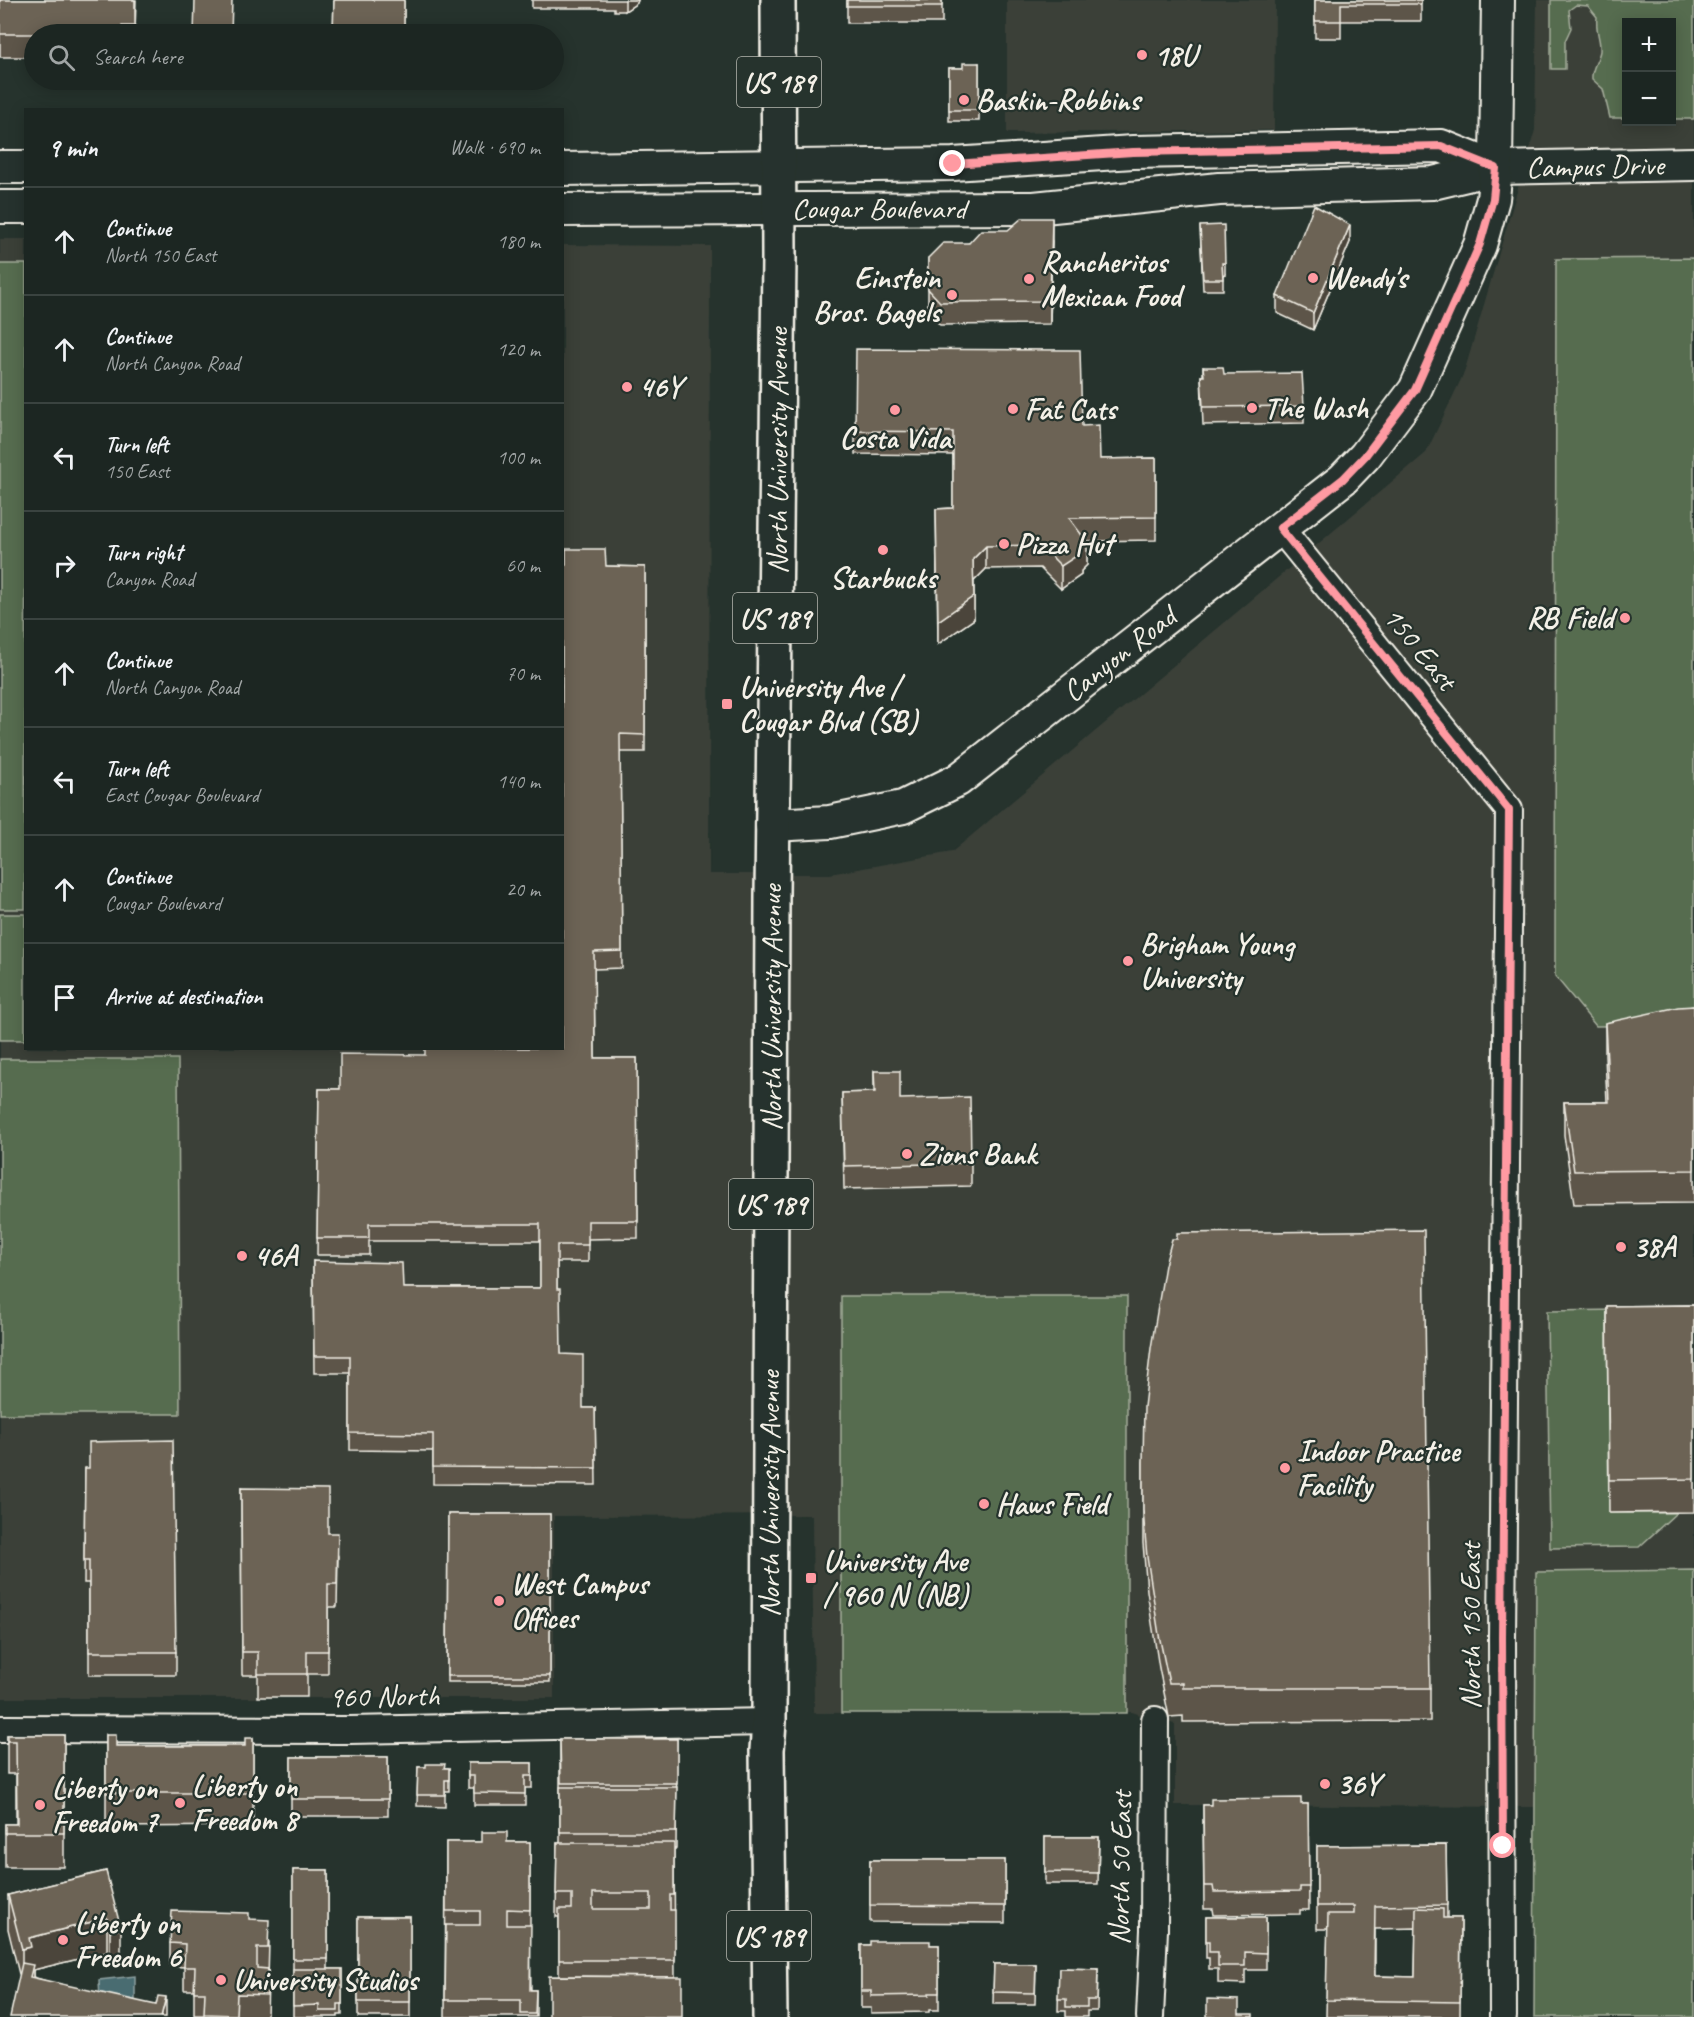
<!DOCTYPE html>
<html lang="en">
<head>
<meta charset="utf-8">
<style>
  body { margin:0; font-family:Caveat,sans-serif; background:#252e2a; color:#f1f3f6 }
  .controls { position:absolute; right:18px; top:18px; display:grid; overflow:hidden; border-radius:0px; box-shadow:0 3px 15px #0003 }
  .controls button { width:54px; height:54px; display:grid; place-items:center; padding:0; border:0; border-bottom:2px solid #3a4340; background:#1c2622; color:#f1f3f6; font:30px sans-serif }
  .stop { position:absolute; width:18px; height:18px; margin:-14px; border:4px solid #ff9aa2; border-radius:50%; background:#fff }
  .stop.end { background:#ff9aa2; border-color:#fff; box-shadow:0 2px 6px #0008 }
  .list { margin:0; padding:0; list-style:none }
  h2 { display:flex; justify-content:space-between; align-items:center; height:78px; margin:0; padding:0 24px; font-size:26px }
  h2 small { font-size:20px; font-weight:400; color:#a0a5a5 }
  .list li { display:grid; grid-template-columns:39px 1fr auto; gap:18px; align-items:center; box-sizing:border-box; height:108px; padding:0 24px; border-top:2px solid #3a4340 }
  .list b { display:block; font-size:22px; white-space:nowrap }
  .list p { margin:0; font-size:20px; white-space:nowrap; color:#a0a5a5 }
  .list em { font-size:20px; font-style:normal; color:#a0a5a5 }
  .icon { flex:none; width:33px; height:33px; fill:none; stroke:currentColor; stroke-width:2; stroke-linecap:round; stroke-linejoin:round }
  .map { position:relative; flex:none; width:1694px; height:2017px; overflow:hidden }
  .search { position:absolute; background:#1c2622; box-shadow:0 3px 15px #0003; left:24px; top:24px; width:540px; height:66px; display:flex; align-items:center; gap:15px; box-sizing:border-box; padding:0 21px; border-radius:33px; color:#a0a5a5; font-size:22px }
  .panel { position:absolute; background:#1c2622; box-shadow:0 3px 15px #0003; left:24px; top:108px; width:540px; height:942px; border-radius:0px }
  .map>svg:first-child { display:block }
</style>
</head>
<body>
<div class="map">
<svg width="1694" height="2017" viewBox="0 0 1694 2017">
  <rect width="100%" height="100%" fill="#26332d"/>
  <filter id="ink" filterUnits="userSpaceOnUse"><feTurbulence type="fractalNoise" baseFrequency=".0167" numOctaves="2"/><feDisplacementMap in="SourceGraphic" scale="12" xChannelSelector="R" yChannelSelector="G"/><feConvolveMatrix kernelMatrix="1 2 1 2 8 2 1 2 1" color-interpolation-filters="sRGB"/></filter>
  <g filter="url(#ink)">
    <g fill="#3b4139" fill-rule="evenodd">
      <path d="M1007,0H1275L1274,130L1007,133Z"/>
      <path d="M1537,0H1694V2017H1534V1807L1175,1805V1724L1155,1720L1132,1712L814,1713L812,1515L554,1516V1698H0V239H26V1048H562L563,245L710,246L709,874H830L952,852L1426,453L1464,373L1535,130ZM1626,22H1672V122H1626Z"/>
    </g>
    <g fill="#576c50" stroke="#a6ae9c" stroke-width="1.5">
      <path d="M1551,0H1694V119H1672V22H1626V118H1610L1603,89L1592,79C1591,68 1598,62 1600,51C1601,39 1595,31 1597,17L1588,6L1576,5L1569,10L1571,28L1565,41V69H1551Z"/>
      <path d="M1694,258V1025L1596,1026L1555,976L1556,259Z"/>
      <path d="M0,264H26L25,909H0Z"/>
      <rect x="0" y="914" width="25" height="126"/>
      <path d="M0,1059H178L180,1414H0Z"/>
      <rect x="841" y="1296" width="286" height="417"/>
      <path d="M1694,1309L1609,1513H1676L1639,1547L1550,1548L1547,1311Z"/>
      <path d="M1694,1570V2017H1534L1536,1572Z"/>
    </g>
    <path fill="#4a6c71" stroke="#8ea1a1" stroke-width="1.5" d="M135,1976V2004L100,2000L99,1980Z"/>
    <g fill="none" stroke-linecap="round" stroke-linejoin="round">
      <defs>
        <g id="minor">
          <path d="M1280,528L1509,810L1502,1638L1503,2017"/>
          <path d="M0,1729L350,1730L769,1722"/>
          <path d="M1150,2017L1154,1930L1155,1720"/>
        </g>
        <g id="major">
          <path d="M0,167H26"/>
          <path d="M562,169L953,164L1133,152L1441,146L1496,168"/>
          <path d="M0,207H26"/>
          <path d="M562,210L1034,208L1219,189L1433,183L1496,168L1694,164"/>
          <path d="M772,825L830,822L903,807L958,780L1343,479L1365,456L1415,390L1480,245L1493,199L1496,168L1498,0"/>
        </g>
        <path id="highway" d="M770,2017L767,1750L769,1722L772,896L779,258L778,0"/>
      </defs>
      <use href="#minor" stroke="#f4f1e8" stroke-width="30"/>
      <use href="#major" stroke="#f4f1e8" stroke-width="36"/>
      <use href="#highway" stroke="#f4f1e8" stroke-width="38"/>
      <use href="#minor" stroke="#26332d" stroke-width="26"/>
      <use href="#major" stroke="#26332d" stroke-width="32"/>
      <use href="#highway" stroke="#26332d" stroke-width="33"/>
    </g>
    <g fill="#5d5548" stroke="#f4f1e8" stroke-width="1.5" fill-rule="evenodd">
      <path d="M0,0H136L135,34H34V57H0Z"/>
      <path d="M334,0H404V34H333Z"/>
      <path d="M532,0H638L637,3L625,11H614V8H532Z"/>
      <rect x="847" y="0" width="95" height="23"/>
      <path d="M1315,0H1421V21H1341V38H1315Z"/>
      <path d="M979,63V121H949V68H963Z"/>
      <path d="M1200,226L1225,274L1223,275V290H1203Z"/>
      <path d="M1052,241L1050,324L940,325L928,312V258L969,243Z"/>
      <path d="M1350,242L1313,330L1277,313V296Z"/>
      <path d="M1203,367L1304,406V423L1203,425L1201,376H1203Z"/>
      <path d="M1082,426L1100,459L1156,458V540L1086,541L1087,565L1081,571V575L1061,589L1040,568L986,569L974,581V619L938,644L936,509L953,508V455L855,454V431Z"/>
      <path d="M606,566L645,567V752H620L622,968L594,969L595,1058H637L638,1238L588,1239V1262H557V1289L561,1354L583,1408H595L596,1485L433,1484V1451L350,1450V1373H314L313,1261L403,1288H540V1241H369V1255H317L319,1089H340L425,1055Z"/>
      <path d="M1694,1006V1203L1574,1204L1564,1135V1102H1607L1605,1056V1023Z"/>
      <path d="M874,1071L900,1099L971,1163V1186L844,1189L842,1093L874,1092Z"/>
      <path d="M1177,1239L1430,1688V1721L1183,1722V1716L1169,1717L1159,1668L1147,1591L1143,1543V1462Z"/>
      <path d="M1694,1305V1512L1609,1513L1607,1306Z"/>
      <path d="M85,1468L176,1652V1675H89V1583H84Z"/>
      <path d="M241,1488L328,1533L338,1556L337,1607H328V1674H307V1697H258V1675H242Z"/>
      <path d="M448,1514H550V1682H447Z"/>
      <path d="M7,1735H64V1867H5V1824H16V1774H7Z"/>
      <path d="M106,1735L116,1746H245L253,1738V1826L106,1827Z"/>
      <path d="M560,1739H677L676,1849H674L675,1977L559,1976V1917H556L557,1843H560Z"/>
      <rect x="291" y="1757" width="97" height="59"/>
      <path d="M468,1763H532V1788H525V1805H474V1788H468Z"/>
      <path d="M418,1767L449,1768V1791H445V1807L417,1806Z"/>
      <path d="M1308,1804L1309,1910H1300V1914L1214,1915L1213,1909H1204L1203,1805Z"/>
      <path d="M1045,1837H1099L1098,1884H1045Z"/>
      <path d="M446,1842H530V1925L531,1990H536V2017H445Z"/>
      <path d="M1446,1845L1447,1918H1461L1460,2017H1326L1328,1929H1317V1846ZM1416,1928L1415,1977L1375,1976V1929Z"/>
      <path d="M870,1860H1005V1923L870,1922Z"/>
      <path d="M293,1870H328V1969H342V2015H338V2017H293Z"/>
      <path d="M106,1871L121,1962L110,1965L107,1952L33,1970V1977L166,2017L19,1974L8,1929V1895Z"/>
      <rect x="358" y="1917" width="52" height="100"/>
      <path d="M1206,1917H1266V1970H1245V1984L1218,1983V1969H1209V1958H1206Z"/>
      <path d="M249,1919L269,1942L267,2017H204V2015H194V1990H184V1967L170,1966V1943Z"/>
      <path d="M861,1945H939V2010H929V2012L871,2013V2008H861Z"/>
      <path d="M994,1964H1036L1035,2004H993Z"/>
      <path d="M1059,1968L1098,1969L1097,2011H1087V2017H1066V2011H1058Z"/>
    </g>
    <g fill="#4c453b" stroke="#f4f1e8" stroke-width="1.5">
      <path d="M625,0H638L637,3L625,11Z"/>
      <path d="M1052,218V241L1050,324V301Z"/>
      <path d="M1350,225V242L1313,330V313Z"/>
      <path d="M1222,263H1225V274L1222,275Z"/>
      <path d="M1087,542V565L1081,571V575L1061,589V566Z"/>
      <path d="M986,546V569L973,582V559Z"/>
      <path d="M974,596V619L938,644V621Z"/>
      <path d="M107,1918V1952L33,1970V1998L22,1982V1949L29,1938Z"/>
      <path d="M121,1929V1962L110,1965V1931Z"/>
      <path d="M166,1997V2017H161Z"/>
    </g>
    <g fill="#6c6354" stroke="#f4f1e8" stroke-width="1.5" fill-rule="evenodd">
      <path d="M0,0H135V26H122V34H0Z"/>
      <path d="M195,0H232L231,34H194Z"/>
      <path d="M334,0H404V27H364V33H333Z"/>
      <rect x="847" y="0" width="95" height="6"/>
      <path d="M1315,0H1421V4H1341V21H1315Z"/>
      <path d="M963,63H979V110H949V68H963Z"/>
      <path d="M1314,205L1350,225L1313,313L1277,296Z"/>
      <path d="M1022,218H1052L1050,301L940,302L928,289V258L943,243H969L981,230H1008Z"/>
      <path d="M1224,225L1225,263H1222L1223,279H1203L1200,226Z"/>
      <path d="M856,349L1080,350L1082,426L1099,425L1100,459L1156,458V517L1069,518L1087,542L1078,550L1081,553L1061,566L1040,545L986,546L973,559L974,596L938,621L936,509L953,508V432L855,431Z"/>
      <path d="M1203,367H1223L1224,374L1302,373L1304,406L1203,407L1201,376H1204Z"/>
      <path d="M566,549H605L606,566L645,567V735L620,734L622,951L594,952L595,1058H637L638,1221H588V1245H557V1289H560L561,1354L583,1355V1408H595L596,1468L433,1467V1434L350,1433V1356H314L313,1261L402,1263L403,1288H540V1224H369V1238H317L319,1089H340V1054L425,1055V1048H562V565H566Z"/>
      <path d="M1694,1006V1170L1574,1171L1564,1102H1609L1605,1023L1678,1007Z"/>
      <path d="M874,1071H900V1099L970,1097L971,1163L844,1166L842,1093L875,1092Z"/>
      <path d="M1424,1230L1430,1688H1183V1683H1169L1159,1635L1147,1557L1143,1510V1462L1144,1407L1151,1348L1165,1265L1172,1239H1177V1233Z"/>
      <path d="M1694,1305V1479L1609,1480L1607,1306Z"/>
      <path d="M173,1440L176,1652H89V1560H84L85,1468H89V1442Z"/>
      <path d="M241,1488L328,1489V1533H338L337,1584H328V1651H307V1674H258V1652H242Z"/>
      <path d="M448,1514H550V1676H447Z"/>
      <path d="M7,1735H64V1833H5V1824H17L16,1741H7Z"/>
      <path d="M106,1735H116V1746H245V1738H253V1793H106Z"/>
      <path d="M560,1739H677V1783H561Z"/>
      <rect x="291" y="1757" width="97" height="42"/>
      <path d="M468,1763H532V1776H525V1794L474,1793V1776H468Z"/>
      <path d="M426,1764H445L444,1768H449V1780H445V1795H417L418,1767H426Z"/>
      <path d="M560,1787H677L676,1832H560Z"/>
      <path d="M1301,1798V1804H1308L1309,1887H1300V1891L1214,1892L1213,1886H1204L1203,1805H1211V1799Z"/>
      <path d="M482,1832H507V1842H530V1910L507,1909V1925H531L530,1990H536L535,2014H521V2000H445L446,1925H480V1911H446V1842H482Z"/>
      <path d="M1045,1837H1099L1098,1873L1045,1872Z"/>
      <path d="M557,1843H674V1895H670V1910H675V1960H559V1909H572V1894H556ZM593,1893H651V1909H593Z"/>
      <path d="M1446,1845L1447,1905L1375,1906L1374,1976L1415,1977L1416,1908L1443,1909V1918H1461L1460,2002L1326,2000L1328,1914H1354V1906H1317V1846Z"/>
      <path d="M870,1860H1005V1906L870,1905Z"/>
      <rect x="293" y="1870" width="35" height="89"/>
      <path d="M106,1871L121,1929L110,1931L107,1918L29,1938L31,1947L22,1949L8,1895Z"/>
      <path d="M172,1911L249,1913V1919L269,1920L268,1948H257V1968L268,1969L267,1995L237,1994L236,2015L204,2014L205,1992H194L195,1967H184L185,1944L170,1943Z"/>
      <rect x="358" y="1917" width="52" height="85"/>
      <path d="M1206,1917H1266V1953L1245,1952V1966H1218V1952H1209V1941H1206Z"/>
      <path d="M870,1941H930V1945H939V1993H929V1995L871,1996V1991H861V1945H870Z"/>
      <path d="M22,1963L33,1965L30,1977L156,2005L158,1996L166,1997L161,2017H10Z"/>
      <path d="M994,1964H1036L1035,1993L993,1992Z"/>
      <path d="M1059,1968L1098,1969L1097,2000H1087V2007H1066V1999H1058Z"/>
      <path d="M293,1969H342V2004H338V2011H319V2005L293,2006Z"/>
      <path d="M549,1976L682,1977V2017H549Z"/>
      <path d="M1207,1999L1239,2000V2014H1253V2017H1207Z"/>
    </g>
  </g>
  <g fill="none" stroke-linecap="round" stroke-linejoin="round" filter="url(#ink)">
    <path stroke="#ff9aa2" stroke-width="8" d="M953,164L1133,152L1441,146L1496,168L1493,199L1480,244L1415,390L1365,456L1343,479L1280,528L1509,810L1502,1638L1503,1846"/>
  </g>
  <g fill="#ff9aa2" stroke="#26332d" stroke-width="2">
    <circle cx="1142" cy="55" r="6"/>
    <circle cx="964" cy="100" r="6"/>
    <circle cx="1313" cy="278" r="6"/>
    <circle cx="1029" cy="279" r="6"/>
    <circle cx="952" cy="295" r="6"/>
    <circle cx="627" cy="387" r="6"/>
    <circle cx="1252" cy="408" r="6"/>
    <circle cx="1013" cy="409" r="6"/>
    <circle cx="895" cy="410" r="6"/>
    <circle cx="1004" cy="544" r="6"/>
    <circle cx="883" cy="550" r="6"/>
    <circle cx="1625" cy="618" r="6"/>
    <rect x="721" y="698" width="12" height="12" rx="3"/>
    <circle cx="1128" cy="961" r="6"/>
    <circle cx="907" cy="1154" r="6"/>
    <circle cx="1621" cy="1247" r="6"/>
    <circle cx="242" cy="1256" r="6"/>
    <circle cx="1285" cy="1468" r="6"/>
    <circle cx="984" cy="1504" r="6"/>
    <rect x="805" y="1572" width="12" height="12" rx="3"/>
    <circle cx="499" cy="1601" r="6"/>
    <circle cx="1325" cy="1784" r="6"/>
    <circle cx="180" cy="1803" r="6"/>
    <circle cx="40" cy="1805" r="6"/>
    <circle cx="63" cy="1940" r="6"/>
    <circle cx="221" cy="1980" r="6"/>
  </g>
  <g text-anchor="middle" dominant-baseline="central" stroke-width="4.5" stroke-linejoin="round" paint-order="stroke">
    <g fill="#26332d" stroke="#b6b8b0" stroke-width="1.5">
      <rect x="737" y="57" width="84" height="50" rx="4.5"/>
      <rect x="733" y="593" width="84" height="50" rx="4.5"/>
      <rect x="729" y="1179" width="84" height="50" rx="4.5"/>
      <rect x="727" y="1911" width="84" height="50" rx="4.5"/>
    </g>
    <g font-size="28" font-weight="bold" fill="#f4f1e8">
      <text x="779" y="82">US 189</text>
      <text x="775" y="618">US 189</text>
      <text x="771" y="1204">US 189</text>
      <text x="769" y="1936">US 189</text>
    </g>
    <g font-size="30" font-weight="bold" fill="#f4f1e8" stroke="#26332d" text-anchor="start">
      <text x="1154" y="55">18U</text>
      <text x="976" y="100">Baskin-Robbins</text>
      <text x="1041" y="262">Rancheritos<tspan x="1041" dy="34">Mexican Food</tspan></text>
      <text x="940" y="278" text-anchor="end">Einstein<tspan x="940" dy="34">Bros. Bagels</tspan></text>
      <text x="1325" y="278">Wendy's</text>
      <text x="639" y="387">46Y</text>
      <text x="1264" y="408">The Wash</text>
      <text x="1025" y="409">Fat Cats</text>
      <text x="895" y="438" text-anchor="middle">Costa Vida</text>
      <text x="1016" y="544">Pizza Hut</text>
      <text x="883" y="578" text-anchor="middle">Starbucks</text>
      <text x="1613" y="618" text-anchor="end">RB Field</text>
      <text x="739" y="687">University Ave /<tspan x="739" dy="34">Cougar Blvd (SB)</tspan></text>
      <text x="1140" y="944">Brigham Young<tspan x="1140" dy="34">University</tspan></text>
      <text x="919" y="1154">Zions Bank</text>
      <text x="1633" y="1247">38A</text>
      <text x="254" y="1256">46A</text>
      <text x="1297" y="1451">Indoor Practice<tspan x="1297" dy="34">Facility</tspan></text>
      <text x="996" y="1504">Haws Field</text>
      <text x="823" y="1561">University Ave<tspan x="823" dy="34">/ 960 N (NB)</tspan></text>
      <text x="511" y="1584">West Campus<tspan x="511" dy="34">Offices</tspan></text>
      <text x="1337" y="1784">36Y</text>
      <text x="192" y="1786">Liberty on<tspan x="192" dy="34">Freedom 8</tspan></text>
      <text x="52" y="1788">Liberty on<tspan x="52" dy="34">Freedom 7</tspan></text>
      <text x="75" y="1923">Liberty on<tspan x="75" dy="34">Freedom 6</tspan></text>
      <text x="233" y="1980">University Studios</text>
    </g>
    <g font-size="30" fill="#f4f1e8" stroke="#26332d">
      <text transform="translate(1595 166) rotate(-1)">Campus Drive</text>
      <text x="879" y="208">Cougar Boulevard</text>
      <text transform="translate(777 451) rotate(-90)">North University Avenue</text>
      <text transform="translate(1420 648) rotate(51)">150 East</text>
      <text transform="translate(1119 654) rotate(-38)">Canyon Road</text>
      <text transform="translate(771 1008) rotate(-90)">North University Avenue</text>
      <text transform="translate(769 1494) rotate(-90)">North University Avenue</text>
      <text transform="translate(1470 1626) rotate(-90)">North 150 East</text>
      <text transform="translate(384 1696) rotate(-1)">960 North</text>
      <text transform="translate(1120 1868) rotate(-89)">North 50 East</text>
    </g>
  </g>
</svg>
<div class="controls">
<button>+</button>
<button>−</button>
</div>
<div class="stop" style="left:1503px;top:1846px"></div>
<div class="stop end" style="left:953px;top:164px"></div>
<div class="search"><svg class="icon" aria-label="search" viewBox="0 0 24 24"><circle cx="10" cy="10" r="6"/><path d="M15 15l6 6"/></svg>Search here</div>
<section class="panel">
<h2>9 min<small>Walk · 690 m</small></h2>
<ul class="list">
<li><svg class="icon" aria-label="ahead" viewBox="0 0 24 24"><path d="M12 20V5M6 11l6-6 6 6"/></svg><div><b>Continue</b><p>North 150 East</p></div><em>180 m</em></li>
<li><svg class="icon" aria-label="ahead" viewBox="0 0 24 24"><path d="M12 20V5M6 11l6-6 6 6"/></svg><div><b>Continue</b><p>North Canyon Road</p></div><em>120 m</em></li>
<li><svg class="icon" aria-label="left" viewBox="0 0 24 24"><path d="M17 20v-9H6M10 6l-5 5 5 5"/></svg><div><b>Turn left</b><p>150 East</p></div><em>100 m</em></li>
<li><svg class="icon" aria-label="right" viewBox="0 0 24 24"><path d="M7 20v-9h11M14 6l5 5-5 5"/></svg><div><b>Turn right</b><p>Canyon Road</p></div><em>60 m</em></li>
<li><svg class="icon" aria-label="ahead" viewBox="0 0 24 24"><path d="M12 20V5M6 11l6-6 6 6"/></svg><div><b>Continue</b><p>North Canyon Road</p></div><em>70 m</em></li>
<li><svg class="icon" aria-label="left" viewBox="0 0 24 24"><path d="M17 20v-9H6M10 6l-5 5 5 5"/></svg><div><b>Turn left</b><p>East Cougar Boulevard</p></div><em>140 m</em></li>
<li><svg class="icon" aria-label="ahead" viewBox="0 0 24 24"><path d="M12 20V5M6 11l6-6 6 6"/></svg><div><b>Continue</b><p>Cougar Boulevard</p></div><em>20 m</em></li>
<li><svg class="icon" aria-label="arrive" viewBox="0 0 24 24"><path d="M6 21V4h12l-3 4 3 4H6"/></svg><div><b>Arrive at destination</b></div></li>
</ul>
</section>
</div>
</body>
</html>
